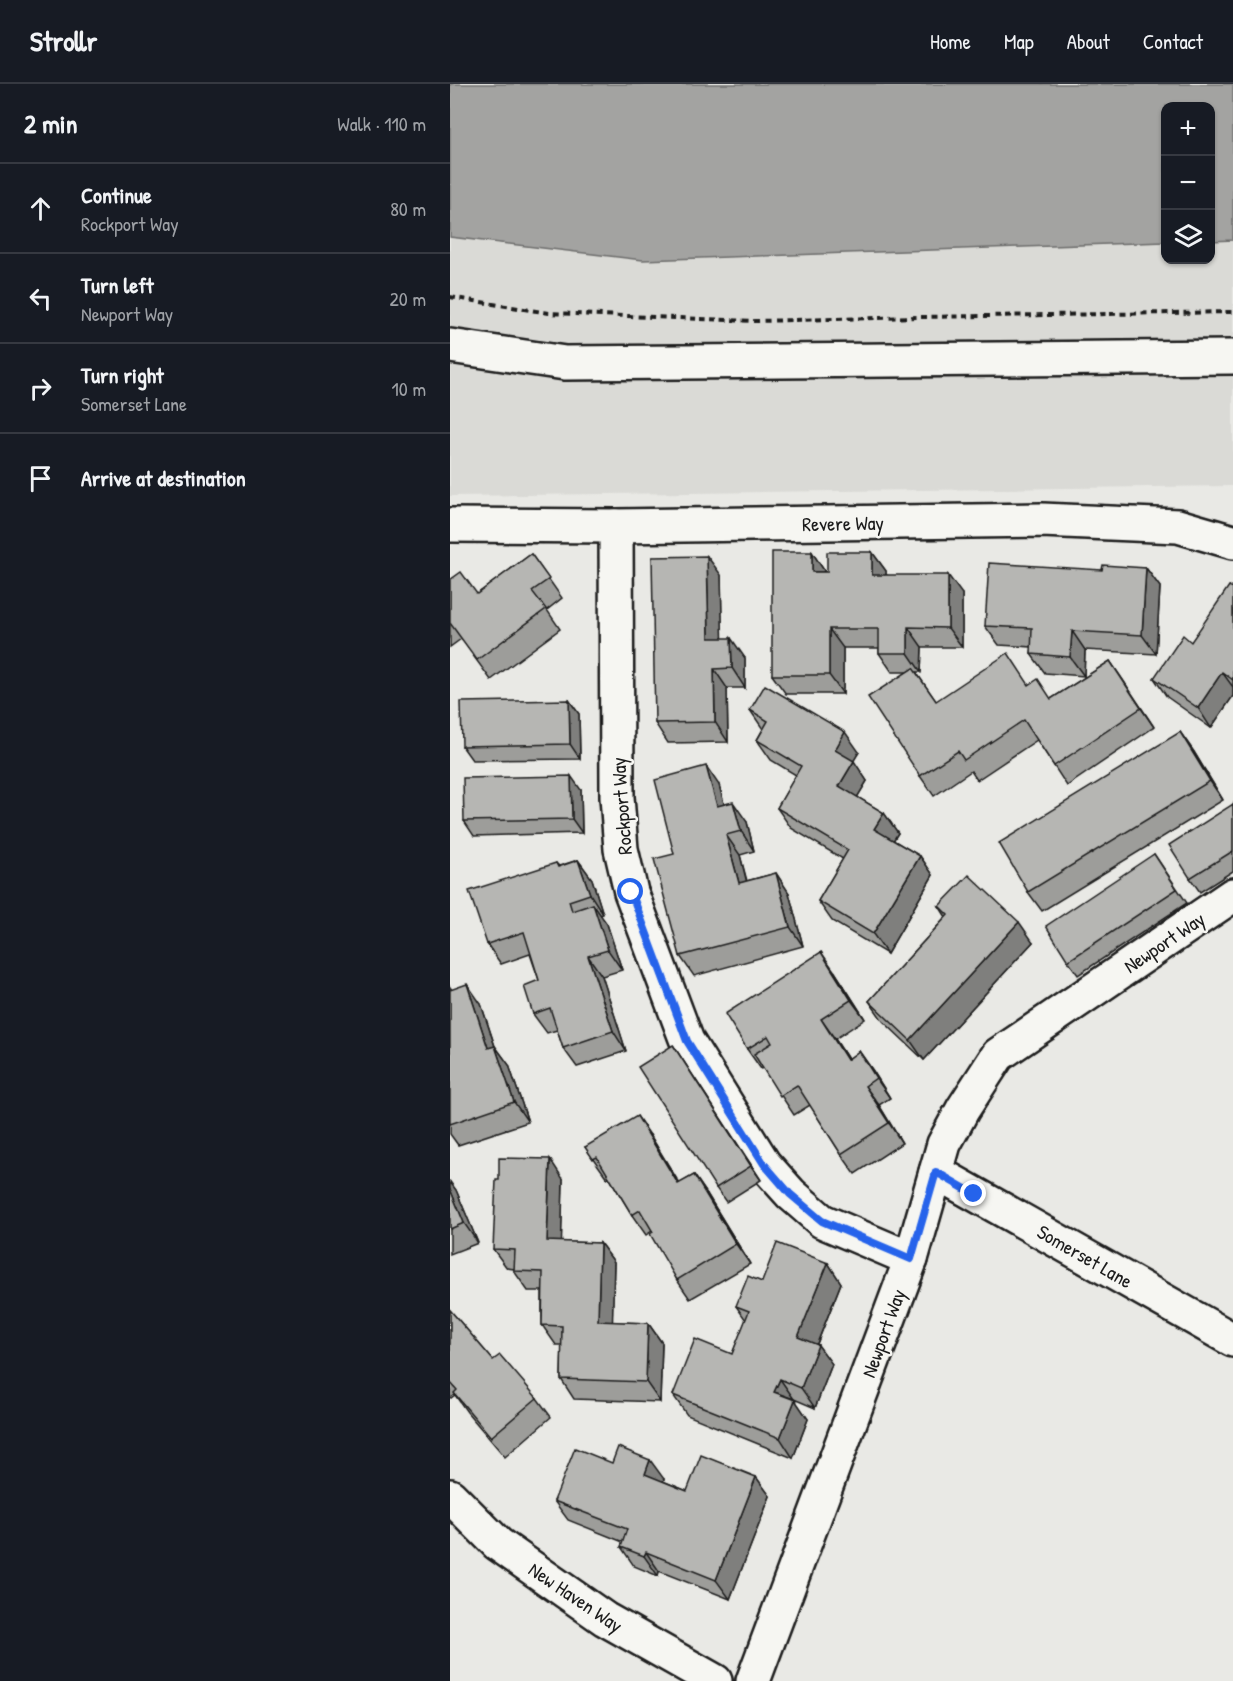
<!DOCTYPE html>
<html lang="en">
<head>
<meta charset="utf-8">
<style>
  body { margin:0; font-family:"Patrick Hand",sans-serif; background:#242831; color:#f1f3f6 }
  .controls { position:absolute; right:18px; top:18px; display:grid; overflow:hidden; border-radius:12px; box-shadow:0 2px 4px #0004 }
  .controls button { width:54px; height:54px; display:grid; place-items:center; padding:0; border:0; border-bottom:2px solid #363941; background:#171b24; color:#f1f3f6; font:30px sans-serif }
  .stop { position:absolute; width:18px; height:18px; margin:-14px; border:4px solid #2563eb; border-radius:50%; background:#fff }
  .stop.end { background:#2563eb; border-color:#fff; box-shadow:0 2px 6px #0008 }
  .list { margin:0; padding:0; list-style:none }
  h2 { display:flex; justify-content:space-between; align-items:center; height:78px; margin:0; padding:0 24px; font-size:26px }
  h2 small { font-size:20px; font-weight:400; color:#9ea1a6 }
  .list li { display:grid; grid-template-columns:39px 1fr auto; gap:18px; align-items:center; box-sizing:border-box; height:90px; padding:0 24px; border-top:2px solid #363941 }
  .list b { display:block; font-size:22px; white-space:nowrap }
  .list p { margin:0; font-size:20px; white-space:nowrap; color:#9ea1a6 }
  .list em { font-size:20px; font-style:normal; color:#9ea1a6 }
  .icon { flex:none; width:33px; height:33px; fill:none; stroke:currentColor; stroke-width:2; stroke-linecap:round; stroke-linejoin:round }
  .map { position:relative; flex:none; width:783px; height:1597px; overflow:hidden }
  header { display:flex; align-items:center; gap:36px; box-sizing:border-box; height:84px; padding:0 30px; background:#171b24; border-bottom:2px solid #363941 }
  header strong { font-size:28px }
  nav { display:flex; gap:33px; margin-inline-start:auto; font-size:21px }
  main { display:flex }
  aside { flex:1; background:#171b24 }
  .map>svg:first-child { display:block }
</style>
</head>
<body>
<header>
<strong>Strollr</strong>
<nav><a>Home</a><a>Map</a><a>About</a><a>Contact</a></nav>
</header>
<main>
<aside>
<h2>2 min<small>Walk · 110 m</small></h2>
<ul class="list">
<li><svg class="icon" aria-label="ahead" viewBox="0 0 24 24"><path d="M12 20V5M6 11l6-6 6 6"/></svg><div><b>Continue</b><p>Rockport Way</p></div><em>80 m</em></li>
<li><svg class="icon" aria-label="left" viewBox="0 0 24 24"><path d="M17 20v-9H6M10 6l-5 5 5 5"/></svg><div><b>Turn left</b><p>Newport Way</p></div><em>20 m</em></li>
<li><svg class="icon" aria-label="right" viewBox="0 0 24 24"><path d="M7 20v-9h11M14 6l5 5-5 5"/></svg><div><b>Turn right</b><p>Somerset Lane</p></div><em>10 m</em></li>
<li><svg class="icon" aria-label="arrive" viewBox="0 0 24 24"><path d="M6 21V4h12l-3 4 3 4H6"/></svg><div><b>Arrive at destination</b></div></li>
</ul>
</aside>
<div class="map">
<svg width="783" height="1597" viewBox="0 0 783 1597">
  <rect width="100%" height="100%" fill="#e9e9e5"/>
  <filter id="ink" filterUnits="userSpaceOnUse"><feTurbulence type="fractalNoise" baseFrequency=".0167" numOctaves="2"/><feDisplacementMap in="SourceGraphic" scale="12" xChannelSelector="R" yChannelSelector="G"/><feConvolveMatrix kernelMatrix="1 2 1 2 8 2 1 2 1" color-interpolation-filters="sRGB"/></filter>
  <g filter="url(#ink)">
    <path fill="#dadad6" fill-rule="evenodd" d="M0,0H783V402L0,412ZM716,22H760V176H716Z"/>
    <path fill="#a3a3a1" stroke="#6d6d6c" stroke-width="1.5" d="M0,0H783V156L761,157L760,22H716L715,158L193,176L0,153Z"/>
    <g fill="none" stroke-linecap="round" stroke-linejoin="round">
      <defs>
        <g id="street">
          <path d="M0,262L115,279L783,273"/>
          <path d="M0,441L166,442L592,436L728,442L783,458"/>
          <path d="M166,442L167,713L171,765L181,808L237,957L314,1080L341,1110L372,1137L461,1175"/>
          <path d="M486,1088L783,1256"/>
          <path d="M0,1412L48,1460L155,1535L265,1597"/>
          <path d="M303,1597L461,1175L494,1060L513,1025L548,971L783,811"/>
        </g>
      </defs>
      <use href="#street" stroke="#1c1c1c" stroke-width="38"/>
      <path stroke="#1c1c1c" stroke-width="4" stroke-dasharray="6 4.5" stroke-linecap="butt" d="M0,213L99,229L304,237L471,233L783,228"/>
      <use href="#street" stroke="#f6f6f2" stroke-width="33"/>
    </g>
    <g fill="#9d9d9a" stroke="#1c1c1c" stroke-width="1.5">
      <path d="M362,468L375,488H377L422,468L436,487V491L512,510V563H472L471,588H466L486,617L580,600L601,615L660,577L704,643L617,702L587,656L527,696L521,687L484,712L470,692L456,588H442L429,569V564H393V610H336L322,591Z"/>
      <path d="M81,470L112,514L97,526L110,545L41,596L11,555L0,563V496L27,510Z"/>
      <path d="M696,484L710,503L706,570L635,566L634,592L595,589L581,570L582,563L549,561L535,542L652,486Z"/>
      <path d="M271,491L272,554L295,574V604H277L278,658L218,659L205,639Z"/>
      <path d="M783,504V612L761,644L717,613L704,594L741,558Z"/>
      <path d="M119,616L129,630L130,675L22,676L12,662Z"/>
      <path d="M300,626L409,668L403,677L417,697L407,713L434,729L448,749L443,756L470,772L483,791L437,870L382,837L368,817L393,775L341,744L327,724L346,691L321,676L307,656L313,645Z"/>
      <path d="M730,648L744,668L773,716L592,827L578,808Z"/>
      <path d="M269,701L274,720L297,738L304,767L290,771L297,797L326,789L339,809L353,862L244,892L230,872L224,770Z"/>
      <path d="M131,706L132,749L24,752L14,737Z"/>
      <path d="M783,720V787L750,808L740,794Z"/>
      <path d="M704,770L737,819L628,891L618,877Z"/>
      <path d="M128,776L142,795L153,830L150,831L157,840L172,886L152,892L176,967L127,983L113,964L107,946L97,949L83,930L89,896L80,870L51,880L37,860L106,779L109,782Z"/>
      <path d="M489,822L583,858L474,976L433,937L419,917L496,833Z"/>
      <path d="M385,888L415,935L385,955L398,975L409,967L423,987L440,1014L429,1021L452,1059L405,1090L391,1070L360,1021L344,1031L313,984L311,985L297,965Z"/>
      <path d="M0,903L2,906L31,920L45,962L59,981L78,1038L8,1061L0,1050Z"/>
      <path d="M223,961L311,1096L276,1118L266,1104Z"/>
      <path d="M200,1051L229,1100L244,1091L257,1110L300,1180L240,1215L227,1196L202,1147L196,1151L182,1131L159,1093L157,1094L135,1063Z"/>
      <path d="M113,1095L111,1158L150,1159L164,1178L162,1238L198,1239L212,1259L210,1318L124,1315L111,1295L112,1261H106L92,1241V1207H78L64,1187V1185L57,1184L43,1165Z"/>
      <path d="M0,1098L6,1106L28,1159L0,1170Z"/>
      <path d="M378,1179L391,1199L367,1260L382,1280L365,1324L344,1315L358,1335L343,1374L237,1331L223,1311L282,1270L296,1236L286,1222L312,1198Z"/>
      <path d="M0,1226L43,1276L87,1314L101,1333L55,1373L17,1328L5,1311L1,1314L0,1312Z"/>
      <path d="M162,1379L214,1395L213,1397L237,1407L306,1393L320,1412L280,1515L209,1487L208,1492L184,1482L171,1463L173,1458L118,1436L104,1417Z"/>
    </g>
    <g fill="#7f7f7d" stroke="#1c1c1c" stroke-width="1.5">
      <path d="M362,468L375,488H362Z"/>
      <path d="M422,468L436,487V510L422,491Z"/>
      <path d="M257,472L271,491L273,574L259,554Z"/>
      <path d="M696,484L710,503L706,570L692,551Z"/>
      <path d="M498,491L512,510V563L498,544Z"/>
      <path d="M458,543L472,563L471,588L458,569Z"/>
      <path d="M379,545L393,564V610L379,591Z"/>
      <path d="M622,547L635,566L634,592L620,573Z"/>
      <path d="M281,554L295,574V604L282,584Z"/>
      <path d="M660,577L673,596L704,643L691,624Z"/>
      <path d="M264,585L277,604L278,658L265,638Z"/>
      <path d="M772,588L783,603V612L761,644L748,624Z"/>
      <path d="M119,616L129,630L130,675L120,660Z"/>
      <path d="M395,648L409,668L399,685L385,666Z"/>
      <path d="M730,648L744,668L773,716L760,697Z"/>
      <path d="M404,677L417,697L402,722L389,702Z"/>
      <path d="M256,682L269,701L280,742L267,722Z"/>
      <path d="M121,692L131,706L132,749L122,735Z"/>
      <path d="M283,718L297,738L304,767L291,747Z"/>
      <path d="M434,729L448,749L438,765L424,745Z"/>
      <path d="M276,751L290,771L302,819L289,799Z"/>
      <path d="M470,772L483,791L437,870L423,850Z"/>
      <path d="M128,776L142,795L153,830L140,810Z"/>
      <path d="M326,789L339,809L353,862L340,843Z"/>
      <path d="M143,820L157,840L172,886L158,866Z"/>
      <path d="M569,838L583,858L474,976L460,956Z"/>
      <path d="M371,868L385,888L415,935L401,916Z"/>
      <path d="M138,872L152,892L176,967L163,947Z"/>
      <path d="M17,900L31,920L52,984L38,964Z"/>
      <path d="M371,935L385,955L410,995L397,976Z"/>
      <path d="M223,961L232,975L311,1096L301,1082Z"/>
      <path d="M45,962L59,981L78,1038L64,1018Z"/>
      <path d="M409,967L423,987L440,1014L426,994Z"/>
      <path d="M415,1002L429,1021L452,1059L439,1039Z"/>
      <path d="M187,1032L200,1051L242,1120L228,1100Z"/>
      <path d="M100,1075L113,1095L111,1177L97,1157Z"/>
      <path d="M244,1091L257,1110L300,1180L286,1160Z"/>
      <path d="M0,1098L6,1106L28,1159L14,1139L0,1105Z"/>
      <path d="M150,1159L164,1178L162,1257L148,1237Z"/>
      <path d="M378,1179L391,1199L362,1272L348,1253Z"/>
      <path d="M198,1239L212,1259L210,1318L196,1298Z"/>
      <path d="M368,1261L382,1280L365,1324L351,1304Z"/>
      <path d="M330,1295L344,1315L324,1308Z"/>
      <path d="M345,1316L358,1335L343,1374L330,1354Z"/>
      <path d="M200,1376L214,1395L208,1410L195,1390Z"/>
      <path d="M306,1393L320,1412L280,1515L266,1496Z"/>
      <path d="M196,1468L209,1487L208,1492L194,1472Z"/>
    </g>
    <g fill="#b6b6b3" stroke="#1c1c1c" stroke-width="1.5">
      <path d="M322,468H362V488H377V468H422V491H498V544L458,543V569H429V545H379V591H322Z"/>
      <path d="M81,470L99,495L82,507L96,525L27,576L0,539V496L11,488L27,510Z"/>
      <path d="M257,472L259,554H281L282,584L264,585L265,638L205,639L202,473Z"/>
      <path d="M539,479L652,486L653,481L696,484L692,551L622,547L620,573L581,570L582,544L535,542Z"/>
      <path d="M779,502L783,504V596L772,588L748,624L704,594L733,551L741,558Z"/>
      <path d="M558,569L579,601L588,595L601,615L660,577L691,624L604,682L574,636L514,676L508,667L470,692L418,613L463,584L486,617Z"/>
      <path d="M315,601L395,648L385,666L404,677L389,702L434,729L424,745L470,772L423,850L368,817L398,766L327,724L351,682L307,656L318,637L300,626Z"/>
      <path d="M119,616L120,660L12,662L11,618Z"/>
      <path d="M730,648L760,697L578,808L549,759Z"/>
      <path d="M256,682L267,722L283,718L291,747L276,751L289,799L326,789L340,843L230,872L204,775L224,770L205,696Z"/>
      <path d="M121,692L122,735L14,737L13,694Z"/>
      <path d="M783,720V767L740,794L719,761Z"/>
      <path d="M704,770L727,805L618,877L596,842Z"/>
      <path d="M128,776L140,810L119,817L122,827L143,820L158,866L138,872L163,947L113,964L100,924L83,930L74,902L89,896L74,848L37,860L19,807L106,779L108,783Z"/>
      <path d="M519,791L569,838L460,956L419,917L498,831L489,822Z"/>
      <path d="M371,868L401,916L371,935L397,976L409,967L426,994L415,1002L439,1039L391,1070L347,1001L330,1012L304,970L322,959L318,952L297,965L275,930Z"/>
      <path d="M17,900L38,964L45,962L64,1018L0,1040V906Z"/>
      <path d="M223,961L301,1082L266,1104L188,983Z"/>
      <path d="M187,1032L228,1100L244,1091L286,1160L227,1196L200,1150L203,1148L190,1126L182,1131L147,1073L143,1075L135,1063Z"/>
      <path d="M49,1074L100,1075L97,1157L150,1159L148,1237L198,1239L196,1298L111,1295L112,1242L92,1241L93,1188L64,1187L65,1166L43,1165L46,1096H49Z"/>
      <path d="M0,1105L14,1139L0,1145Z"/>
      <path d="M327,1159L378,1179L348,1253L368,1261L351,1304L330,1295L324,1308L345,1316L330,1354L223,1311L245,1255L282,1270L299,1227L286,1222L298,1192L312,1198Z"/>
      <path d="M0,1226L43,1276L50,1271L87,1314L41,1353L4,1309L7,1306L0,1298Z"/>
      <path d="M168,1363L200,1376L195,1390L237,1407L251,1371L306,1393L266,1496L196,1468L194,1472L171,1463L177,1445L104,1417L125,1364L162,1379Z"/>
    </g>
  </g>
  <g fill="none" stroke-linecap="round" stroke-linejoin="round" filter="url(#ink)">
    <path stroke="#2563eb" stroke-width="8" d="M181,808L237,957L314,1080L340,1110L372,1137L461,1175L486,1088L524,1110"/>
  </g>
  <g text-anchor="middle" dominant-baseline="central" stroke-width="5" stroke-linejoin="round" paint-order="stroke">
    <g font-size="20" fill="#1c1c1c" stroke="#f6f6f2">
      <text transform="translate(393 439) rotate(-1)">Revere Way</text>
      <text transform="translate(171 722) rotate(-94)">Rockport Way</text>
      <text transform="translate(714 858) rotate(-34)">Newport Way</text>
      <text transform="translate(635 1172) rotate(30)">Somerset Lane</text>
      <text transform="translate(433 1249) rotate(-70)">Newport Way</text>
      <text transform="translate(126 1513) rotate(34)">New Haven Way</text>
    </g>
  </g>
</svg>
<div class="controls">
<button>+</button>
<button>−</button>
<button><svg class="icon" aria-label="layers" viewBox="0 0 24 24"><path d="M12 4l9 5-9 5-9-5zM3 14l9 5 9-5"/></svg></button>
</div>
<div class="stop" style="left:181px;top:808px"></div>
<div class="stop end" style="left:524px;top:1110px"></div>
</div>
</main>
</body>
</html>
